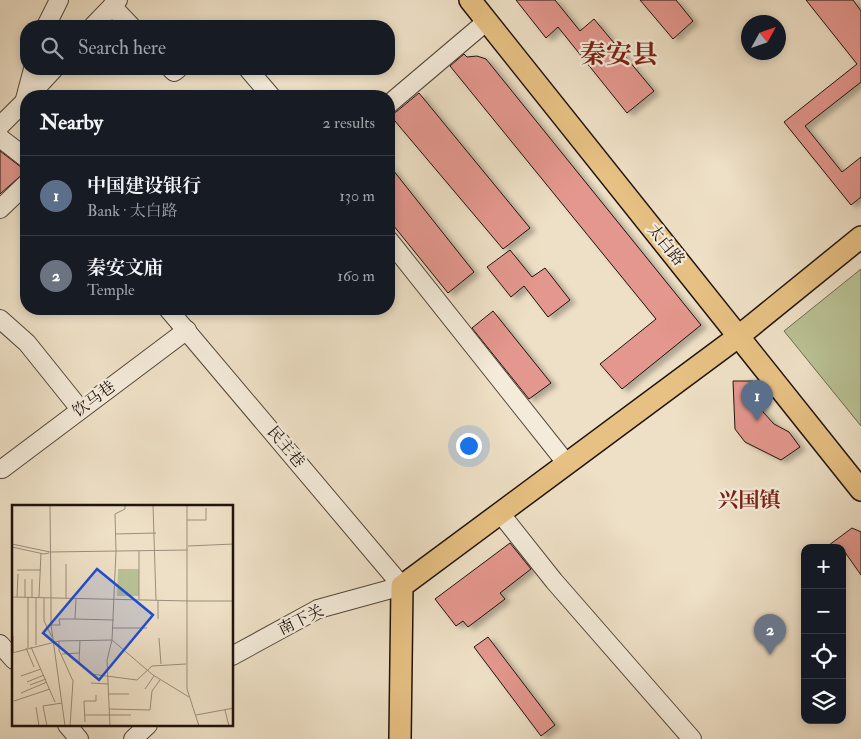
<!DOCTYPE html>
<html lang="en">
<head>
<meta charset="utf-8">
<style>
  body { margin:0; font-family:"IM FELL Double Pica","Noto Serif SC",serif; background:#242831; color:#f1f3f6 }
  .controls { position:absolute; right:15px; bottom:15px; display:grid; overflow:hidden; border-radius:10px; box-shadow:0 2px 8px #0003 }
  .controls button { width:45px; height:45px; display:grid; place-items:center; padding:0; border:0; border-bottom:1px solid #363941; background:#171b24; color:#f1f3f6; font:25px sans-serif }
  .compass { position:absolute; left:741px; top:15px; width:45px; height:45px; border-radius:50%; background:#171b24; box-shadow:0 2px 8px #0003; rotate:50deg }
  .you { position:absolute; left:468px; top:445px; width:18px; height:18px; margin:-12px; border:4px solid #fff; border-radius:50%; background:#1a73e8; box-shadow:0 0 0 8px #1a73e833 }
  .badge { display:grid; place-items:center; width:32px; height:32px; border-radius:50%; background:#1a73e8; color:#fff; font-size:16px; font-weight:700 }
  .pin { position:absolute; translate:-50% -41px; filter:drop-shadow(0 1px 2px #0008) }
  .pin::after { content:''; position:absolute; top:26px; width:18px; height:15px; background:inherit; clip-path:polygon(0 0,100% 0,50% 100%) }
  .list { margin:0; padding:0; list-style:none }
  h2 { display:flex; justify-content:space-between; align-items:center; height:65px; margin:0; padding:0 20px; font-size:21px }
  h2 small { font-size:16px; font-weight:400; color:#9ea1a6 }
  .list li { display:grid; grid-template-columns:32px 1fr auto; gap:15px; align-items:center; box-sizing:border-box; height:80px; padding:0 20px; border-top:1px solid #363941 }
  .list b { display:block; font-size:19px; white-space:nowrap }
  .list p { margin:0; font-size:16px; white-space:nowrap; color:#9ea1a6 }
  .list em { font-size:16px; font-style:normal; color:#9ea1a6 }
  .icon { flex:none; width:28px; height:28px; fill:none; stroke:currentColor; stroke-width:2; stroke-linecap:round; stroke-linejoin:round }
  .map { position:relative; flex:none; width:861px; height:739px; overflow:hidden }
  .search { position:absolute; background:#171b24; box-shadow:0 2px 8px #0003; left:20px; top:20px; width:375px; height:55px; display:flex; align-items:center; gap:12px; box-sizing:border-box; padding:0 18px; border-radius:20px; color:#9ea1a6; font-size:19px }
  .panel { position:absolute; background:#171b24; box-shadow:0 2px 8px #0003; left:20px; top:90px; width:375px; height:225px; border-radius:20px }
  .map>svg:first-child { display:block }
</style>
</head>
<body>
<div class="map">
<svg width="861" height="739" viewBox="0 0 861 739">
  <defs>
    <filter id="shadow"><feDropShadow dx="5.5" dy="3" stdDeviation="2.5" flood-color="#0004"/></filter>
  </defs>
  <rect width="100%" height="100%" fill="#eee0c6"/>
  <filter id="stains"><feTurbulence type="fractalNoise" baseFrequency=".004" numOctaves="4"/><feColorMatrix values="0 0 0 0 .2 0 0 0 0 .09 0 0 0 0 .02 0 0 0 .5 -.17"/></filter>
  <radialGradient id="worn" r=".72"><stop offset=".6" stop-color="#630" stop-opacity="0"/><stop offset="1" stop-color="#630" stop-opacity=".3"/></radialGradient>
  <path fill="#b9c295" stroke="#6c6a51" d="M861,269V426L784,331Z"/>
  <g fill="#e4978e" stroke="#1f130d" filter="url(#shadow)">
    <path d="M516,0H555L580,31L594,19L654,91L627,113L558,27L546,38Z"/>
    <path d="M640,0H676L693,21L673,39Z"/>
    <path d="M806,0H853L861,11V82L805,126L842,172L861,157V197L851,205L784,122L857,64Z"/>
    <path d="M464,54L467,57L477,56L486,59L701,325L622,389L600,364L656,319L450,66Z"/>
    <path d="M419,93L530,228L503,249L389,114L396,112Z"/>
    <path d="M0,151L26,171L0,194Z"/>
    <path d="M389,165L474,272L448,293L389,220Z"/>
    <path d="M510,250L532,277L545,268L570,300L548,317L524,286L511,297L487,267Z"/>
    <path d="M493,311L551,383L529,399L472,328Z"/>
    <path d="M733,381H753L761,391L760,401L763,412L774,424L789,432L800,447L781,460L745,442L735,429Z"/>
    <path d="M852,528L861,532V575L842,548H825Z"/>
    <path d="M510,543L531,569L500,593L505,599L468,627L463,621L456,626L435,599Z"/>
    <path d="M488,637L555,725L541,736L474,647Z"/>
  </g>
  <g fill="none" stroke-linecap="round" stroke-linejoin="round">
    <defs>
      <g id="minor">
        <path d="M112,6L131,26"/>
        <path d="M46,26L59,0"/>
        <path d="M93,26L118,0"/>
        <path d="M171,69L174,72L178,69"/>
        <path d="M248,69L271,96"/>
        <path d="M29,96L54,69"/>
        <path d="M25,99L33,69"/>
        <path d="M389,104L487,21"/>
        <path d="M0,126L26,100"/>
        <path d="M0,138L26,158"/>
        <path d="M0,209L26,184"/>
        <path d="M389,240L567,464"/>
        <path d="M168,309L402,586L318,609L232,656"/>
        <path d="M0,319L27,343L80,409"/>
        <path d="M2,469L187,330"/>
        <path d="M500,513L554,581L692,739"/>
        <path d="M0,644L14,660"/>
        <path d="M67,725L79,739"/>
        <path d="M133,739L148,725"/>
      </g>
      <g id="major">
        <path d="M470,0L861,490"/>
        <path d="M400,739L402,586L739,336L861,237"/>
      </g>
    </defs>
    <use href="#minor" stroke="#53463b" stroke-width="20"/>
    <use href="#major" stroke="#1f130d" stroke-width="24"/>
    <use href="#minor" stroke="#f4ebda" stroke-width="18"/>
    <use href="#major" stroke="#e7c083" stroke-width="21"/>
  </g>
  <g text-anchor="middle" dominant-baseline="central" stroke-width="4.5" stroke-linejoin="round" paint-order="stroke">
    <g font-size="16" fill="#1f130d" stroke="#f4ebda">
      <text transform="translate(666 245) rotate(51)">太白路</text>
      <text transform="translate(94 399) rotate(-37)">饮马巷</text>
      <text transform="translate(286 447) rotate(50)">民主巷</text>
      <text transform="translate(301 620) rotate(-26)">南下关</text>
    </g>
    <g font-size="21" font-weight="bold" fill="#7a1f14" stroke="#f4ebda">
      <text x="749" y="500">兴国镇</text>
    </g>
    <g font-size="26" font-weight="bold" fill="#7a1f14" stroke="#f4ebda">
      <text x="619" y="55">秦安县</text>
    </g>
  </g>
  <g transform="translate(12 505)">
    <rect width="221" height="221" fill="#eee0c6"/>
    <path d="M106,64H127V91H105Z" fill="#b9c295"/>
    <path fill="none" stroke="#9b8e7c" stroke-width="1" d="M38,0L39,93M141,0L144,95M175,0V184L187,221M175,15H194V3M103,29L144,28M0,39L38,47L176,45M176,41L222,39M0,42L32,49L37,48M104,46L103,9L113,4V0M104,46L100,135L141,170L177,192M5,65H29M20,74V92M0,92L176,96M5,92L6,69M13,92V74M27,92L29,48M32,93V116L40,132M39,93V120L53,221M54,93V59M127,94V46M176,96H222M63,114L102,115M146,114V95M39,120H48L47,114H63L64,93M101,123H135M147,133L149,159M47,136V145L61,176L58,221M24,140V92M19,142L43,197M14,143L22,162M16,143V92M1,147V131M0,148L47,136L100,135L95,155L98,221M50,149L67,148M67,158L68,135M79,169L125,175L140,161L174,159M9,171L29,164M15,177L32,170M79,178L96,179M18,180L34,174M133,184L142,171M9,188L35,177M96,189H117M2,196L38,184M24,202L27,221M97,204L138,205M138,205L140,186L148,175M213,205L217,221M72,210H119M184,210L222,203M73,217L72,196H84V190M35,221L31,201L50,198"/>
    <path fill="#1d4ed8" fill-opacity="0.15" stroke="#1d4ed8" stroke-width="2.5" d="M85,64L141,110L87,175L31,128Z"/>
    <rect width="221" height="221" fill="none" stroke="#1f130d" stroke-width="2.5"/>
  </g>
  <rect width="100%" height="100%" filter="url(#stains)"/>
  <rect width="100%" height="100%" fill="url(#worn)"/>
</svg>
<div class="controls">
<button>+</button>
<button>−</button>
<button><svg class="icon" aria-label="locate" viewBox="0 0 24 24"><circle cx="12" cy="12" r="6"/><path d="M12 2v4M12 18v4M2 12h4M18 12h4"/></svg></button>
<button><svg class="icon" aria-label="layers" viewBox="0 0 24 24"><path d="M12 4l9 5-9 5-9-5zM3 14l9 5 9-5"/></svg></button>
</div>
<svg class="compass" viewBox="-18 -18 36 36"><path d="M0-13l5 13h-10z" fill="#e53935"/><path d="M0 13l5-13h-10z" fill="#9ea1a6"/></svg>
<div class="you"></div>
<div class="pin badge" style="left:757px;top:421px;background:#5c6f8a">1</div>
<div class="pin badge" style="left:770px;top:655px;background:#6b7280">2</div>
<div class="search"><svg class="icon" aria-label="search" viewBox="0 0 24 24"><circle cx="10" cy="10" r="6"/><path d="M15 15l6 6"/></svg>Search here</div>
<section class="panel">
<h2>Nearby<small>2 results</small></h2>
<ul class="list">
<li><span class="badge" style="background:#5c6f8a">1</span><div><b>中国建设银行</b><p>Bank · 太白路</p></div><em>130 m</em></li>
<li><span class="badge" style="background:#6b7280">2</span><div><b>秦安文庙</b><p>Temple</p></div><em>160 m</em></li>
</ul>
</section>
</div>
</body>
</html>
